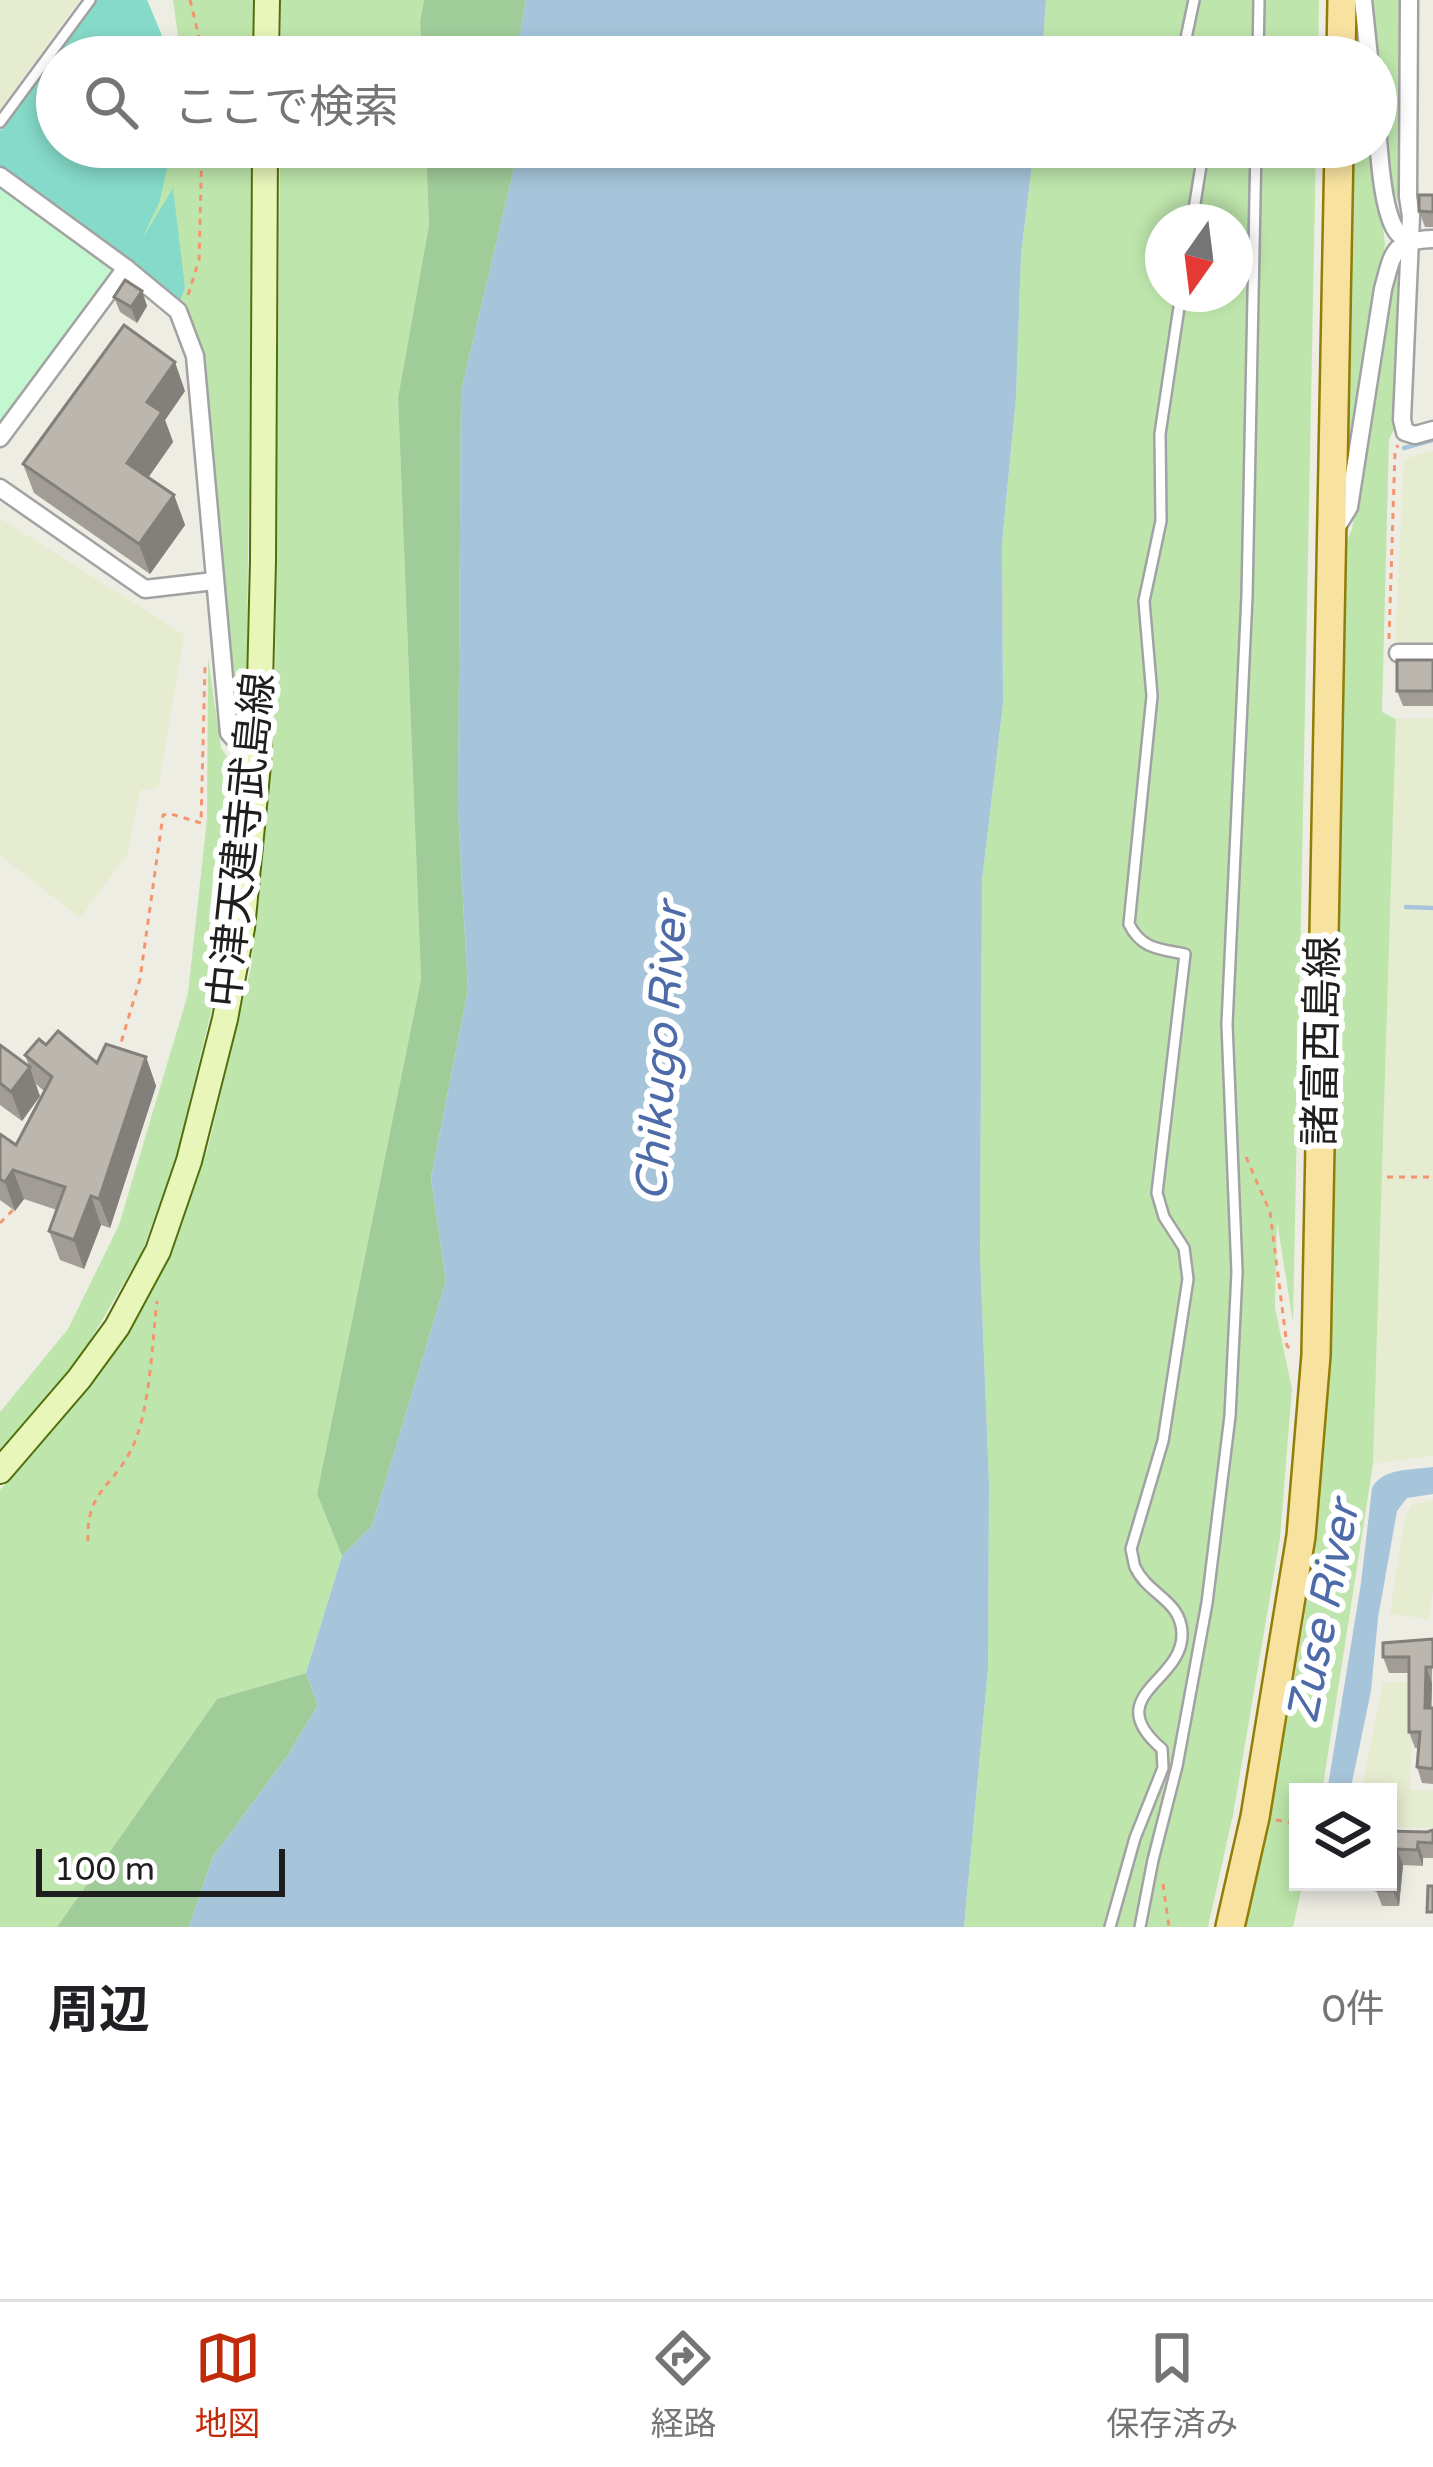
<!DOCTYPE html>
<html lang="ja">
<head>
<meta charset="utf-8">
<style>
  body { margin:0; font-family:"Varela Round","Noto Sans JP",sans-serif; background:#f2f2f2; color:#202124 }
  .controls { position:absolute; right:36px; bottom:36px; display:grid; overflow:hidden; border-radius:0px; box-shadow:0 6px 18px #0003 }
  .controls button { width:108px; height:108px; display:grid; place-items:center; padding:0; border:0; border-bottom:3px solid #e0e0e0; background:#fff; color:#202124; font:60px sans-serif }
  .compass { position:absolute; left:1145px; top:204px; width:108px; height:108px; border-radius:50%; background:#fff; box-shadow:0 6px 18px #0003; rotate:194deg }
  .scale { position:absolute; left:36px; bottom:30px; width:249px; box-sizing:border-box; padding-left:12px; border:6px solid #1e1e1e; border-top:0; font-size:33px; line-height:42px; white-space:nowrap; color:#1e1e1e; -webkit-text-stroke:9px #fff; paint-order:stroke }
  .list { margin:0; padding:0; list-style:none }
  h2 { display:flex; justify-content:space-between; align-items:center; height:156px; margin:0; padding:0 48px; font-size:51px }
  h2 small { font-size:39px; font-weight:400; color:#757577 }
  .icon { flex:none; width:66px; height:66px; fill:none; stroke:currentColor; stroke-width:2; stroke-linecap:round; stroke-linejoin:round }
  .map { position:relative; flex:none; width:1433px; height:1927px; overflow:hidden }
  .search { position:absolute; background:#fff; box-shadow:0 6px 18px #0003; left:36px; right:36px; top:36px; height:132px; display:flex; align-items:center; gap:30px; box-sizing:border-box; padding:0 42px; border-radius:66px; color:#757577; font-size:45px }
  .sheet { height:372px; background:#fff }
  nav { display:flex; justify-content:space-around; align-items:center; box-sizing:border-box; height:168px; border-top:3px solid #e0e0e0; background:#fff; font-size:33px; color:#757577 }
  nav a { display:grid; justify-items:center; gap:6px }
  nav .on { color:#c22b09 }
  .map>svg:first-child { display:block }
</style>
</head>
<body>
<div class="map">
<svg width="1433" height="1927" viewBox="0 0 1433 1927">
  <rect width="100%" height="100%" fill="#eeede4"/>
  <g fill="#e5ecd0">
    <path d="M0,0H79L0,109Z"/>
    <path d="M1433,451V647L1395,645L1404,459Z"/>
    <path d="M0,518L184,635L158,788L140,790L127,854L80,918L0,855Z"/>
    <path d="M1433,718V1456L1373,1464L1396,719Z"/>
    <path d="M1433,1500V1589L1429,1619L1390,1614L1405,1516L1412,1504Z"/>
    <path d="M1414,1681L1410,1790L1433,1791V1828L1388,1827V1792H1361L1383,1683Z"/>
  </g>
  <g fill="#bee6ac" fill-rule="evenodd">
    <path d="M173,0H255L254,57H181Z"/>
    <path d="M281,0H424L420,21L422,57H281Z"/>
    <path d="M1046,0H1319L1318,57H1042Z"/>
    <path d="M1372,0H1402L1403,216L1391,182Z"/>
    <path d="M172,147H253L246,726L231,719L203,357L180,302L185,288L171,191L132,259L160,201Z"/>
    <path d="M280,147H426L429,225L398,398L421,979L317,1494L342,1556L306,1673L217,1699L57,1927H0V1490L98,1374L167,1261L208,1147L251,968L275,689Z"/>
    <path d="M1034,147H1316L1293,1323L1277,1221L1275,1308L1292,1389L1280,1538L1233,1815L1208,1927H964L988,1669L989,1483L980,1255L982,880L1003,704L1002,543L1016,398L1021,255ZM1163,222H1235V294H1163Z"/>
    <path d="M1351,147H1373L1385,244L1344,489Z"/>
    <path d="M1402,254L1397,424L1389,439L1382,712L1396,719L1373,1464L1322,1792H1298V1882H1303L1293,1927H1244L1289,1712L1314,1557L1326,1418L1343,550L1352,529L1393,272Z"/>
    <path d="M208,657L221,748L244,782L227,945L176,1158L142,1252L80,1358L0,1453V1412L68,1329L119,1225L188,994L207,818Z"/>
  </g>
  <g fill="#a0cc9a">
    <path d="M424,0H526L516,57H422L420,21Z"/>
    <path d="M426,147H519L461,392L458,811L468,990L431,1178L446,1281L372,1526L342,1556L317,1494L421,979L398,398L429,225Z"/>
    <path d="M306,1673L318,1705L288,1755L213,1857L189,1927H57L217,1699Z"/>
  </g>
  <path fill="#c2f7d0" d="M95,0H147L171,57H57V147H172L160,201L132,259L0,424V129Z"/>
  <path fill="#85dac9" d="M95,0H147L171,57H57V147H172L160,201L142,239L173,188L185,288L180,302L0,168V131Z"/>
  <g fill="#a6c5da">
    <path d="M526,0H1046L1042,57H516Z"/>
    <path d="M519,147H1034L1021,255L1016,398L1002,543L1003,704L982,880L980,1255L989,1483L988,1669L964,1927H189L213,1857L288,1755L318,1705L306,1673L342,1556L372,1526L446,1281L431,1178L468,990L458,811L461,392Z"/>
    <path d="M1433,1467V1494L1407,1498L1397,1511L1378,1618L1371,1691L1350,1792H1327L1361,1583L1372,1488C1382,1468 1412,1470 1433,1467Z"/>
  </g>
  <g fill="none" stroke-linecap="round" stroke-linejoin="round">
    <g stroke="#a6c5da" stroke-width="4.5">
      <path d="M1404,448L1433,440"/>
      <path d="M1406,907L1433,908"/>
    </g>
    <defs>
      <g id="lane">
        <path d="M1190,57L1185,43L1194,0"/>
        <path d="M1258,57L1259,0"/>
        <path d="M0,122L90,0"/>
        <path d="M1192,222L1204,147"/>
        <path d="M1110,1927L1135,1838L1163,1768L1162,1749C1099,1695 1184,1682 1182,1633C1181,1600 1148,1595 1135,1567C1134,1565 1132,1552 1131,1549L1163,1441L1188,1279L1184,1248L1164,1217L1157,1193L1185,954C1160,949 1141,949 1129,924L1152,696L1144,601L1161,521L1160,434L1181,294"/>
        <path d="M1140,1927L1153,1860L1177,1766L1207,1603L1230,1416L1237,1272L1227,1024L1247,596L1256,147"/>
      </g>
      <g id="street">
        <path d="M1363,0L1369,57"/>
        <path d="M1409,0L1408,197L1411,216L1402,420L1405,432L1415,435L1433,430"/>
        <path d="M1376,117C1379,146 1381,202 1394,227C1399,236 1400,235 1409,239"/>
        <path d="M0,176L126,268L178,311L195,356L229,733L258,765"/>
        <path d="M0,438L126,268"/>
        <path d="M0,488L145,589L214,581"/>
        <path d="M1333,533L1349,507L1383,289C1393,253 1392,240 1433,239"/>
        <path d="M1398,653H1433"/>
      </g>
      <g id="secondary">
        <path d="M266,57L267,0"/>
        <path d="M0,1471L79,1379L117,1327L158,1251L189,1161L225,1019L242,928L258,765L263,561L265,147"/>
      </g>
      <g id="primary">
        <path d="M1341,57L1342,0"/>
        <path d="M1230,1927L1255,1817L1301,1536L1316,1355L1339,147"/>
      </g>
    </defs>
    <use href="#lane" stroke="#a2a2a2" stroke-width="14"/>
    <use href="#street" stroke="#a2a2a2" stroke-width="21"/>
    <use href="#secondary" stroke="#52700a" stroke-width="28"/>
    <use href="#primary" stroke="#917d07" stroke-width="32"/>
    <g stroke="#f39670" stroke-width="3" stroke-dasharray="6 6" stroke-linecap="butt">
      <path d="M190,0L204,57"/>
      <path d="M188,295L199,260L202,147"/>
      <path d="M1389,639L1395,451L1398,445"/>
      <path d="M118,1053L140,979L163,815L171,814L201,823L205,666"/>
      <path d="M1246,1157L1270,1212L1287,1346L1291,1349"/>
      <path d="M1387,1177H1433"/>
      <path d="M0,1223L14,1209"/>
      <path d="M88,1541C86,1491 112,1488 131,1450C150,1414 152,1343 157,1301"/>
      <path d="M1276,1820L1298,1824"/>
      <path d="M1163,1884L1169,1927"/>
    </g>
    <use href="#lane" stroke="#fff" stroke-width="9"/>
    <use href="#street" stroke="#fff" stroke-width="16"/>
    <use href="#secondary" stroke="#e8f6ba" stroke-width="24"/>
    <use href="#primary" stroke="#f8e2a0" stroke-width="27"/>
  </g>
  <g fill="#a19d96">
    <path d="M1433,195V227H1425L1419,211Z"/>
    <path d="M142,291L147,306L137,323L120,312L114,297Z"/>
    <path d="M185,391L165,420L173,442L148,478L174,495L185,525L150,574L34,493L23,464Z"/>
    <path d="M1433,660V706H1403L1397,691Z"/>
    <path d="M0,1045L40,1096L22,1121L0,1105Z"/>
    <path d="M46,1045L97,1063L146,1057L156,1086L110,1228L101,1225L84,1269L60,1260L49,1231L57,1210L24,1199L15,1211L0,1200V1134L16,1145L44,1091L36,1084L25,1055Z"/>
    <path d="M1433,1639L1431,1708H1433V1784L1422,1783L1417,1767L1419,1748H1415L1409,1732V1673H1389L1383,1657Z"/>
    <path d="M1433,1830V1858H1423V1866L1403,1865L1399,1906H1382L1376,1890L1388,1831L1427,1832Z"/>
  </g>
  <g fill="#837f7a">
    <path d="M142,291L147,306L137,323L131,307Z"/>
    <path d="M175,362L185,391L165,420L173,442L138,492L127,463L147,402Z"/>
    <path d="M174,495L185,525L150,574L139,544Z"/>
    <path d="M146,1057L156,1086L110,1228L99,1199Z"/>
    <path d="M30,1067L40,1096L22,1121L11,1092Z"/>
    <path d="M13,1170L24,1199L15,1211L5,1182Z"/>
    <path d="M91,1196L101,1225L84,1269L74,1240Z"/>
    <path d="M1426,1667L1432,1683L1431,1724L1425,1708Z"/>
    <path d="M1418,1842L1423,1858V1866L1417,1850Z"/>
    <path d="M1397,1849L1403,1865L1399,1906L1393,1891Z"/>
  </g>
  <g fill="#bbb6ae" stroke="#837f7a" stroke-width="3">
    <path d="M1419,195H1433V212L1419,211Z"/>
    <path d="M125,280L142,291L131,307L114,297Z"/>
    <path d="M124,325L175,362L147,402L162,412L127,463L174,495L139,544L23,464Z"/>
    <rect x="1397" y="660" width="36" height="31"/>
    <path d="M58,1031L97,1063L106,1044L146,1057L99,1199L91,1196L74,1240L49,1231L65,1187L13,1170L5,1182L0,1179V1134L16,1145L52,1077L25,1055L39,1039L46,1045Z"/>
    <path d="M0,1045L30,1067L11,1092L0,1083Z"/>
    <path d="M1433,1639V1667H1426L1425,1708H1433V1769L1417,1767L1420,1732H1409V1657H1383V1643Z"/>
    <path d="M1433,1830V1843L1418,1842L1417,1850L1397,1849L1393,1891L1376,1890V1882H1388V1831L1427,1832Z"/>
    <path d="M1428,1886H1433V1912H1427Z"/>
  </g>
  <g text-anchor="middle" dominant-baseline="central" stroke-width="12" stroke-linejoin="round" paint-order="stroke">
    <g font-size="42" fill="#1e1e1e" stroke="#fff">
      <text transform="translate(242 840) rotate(-84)">中津天建寺武島線</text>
      <text transform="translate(1322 1041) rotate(-89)">諸富西島線</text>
    </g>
    <g font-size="45" font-style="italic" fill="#4e6ba9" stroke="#fff">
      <text transform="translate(662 1052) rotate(-86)">Chikugo River</text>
      <text transform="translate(1324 1612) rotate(-79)">Zuse River</text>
    </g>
  </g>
</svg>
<div class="controls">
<button><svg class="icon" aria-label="layers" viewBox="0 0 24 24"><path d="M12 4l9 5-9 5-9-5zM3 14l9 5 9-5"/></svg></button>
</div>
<svg class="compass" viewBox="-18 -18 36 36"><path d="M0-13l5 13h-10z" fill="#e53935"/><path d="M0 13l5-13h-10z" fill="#757577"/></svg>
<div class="scale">100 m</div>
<div class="search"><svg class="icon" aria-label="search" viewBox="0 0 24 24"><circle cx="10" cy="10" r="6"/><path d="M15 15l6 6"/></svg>ここで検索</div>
</div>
<section class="sheet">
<h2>周辺<small>0件</small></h2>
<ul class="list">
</ul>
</section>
<nav>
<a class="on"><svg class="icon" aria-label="map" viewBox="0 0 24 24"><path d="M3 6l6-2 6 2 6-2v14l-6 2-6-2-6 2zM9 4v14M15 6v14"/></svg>地図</a>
<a><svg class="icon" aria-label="directions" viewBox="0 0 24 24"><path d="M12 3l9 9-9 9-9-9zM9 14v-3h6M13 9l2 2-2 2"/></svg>経路</a>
<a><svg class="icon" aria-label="saved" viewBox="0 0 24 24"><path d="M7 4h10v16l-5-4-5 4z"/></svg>保存済み</a>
</nav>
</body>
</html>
